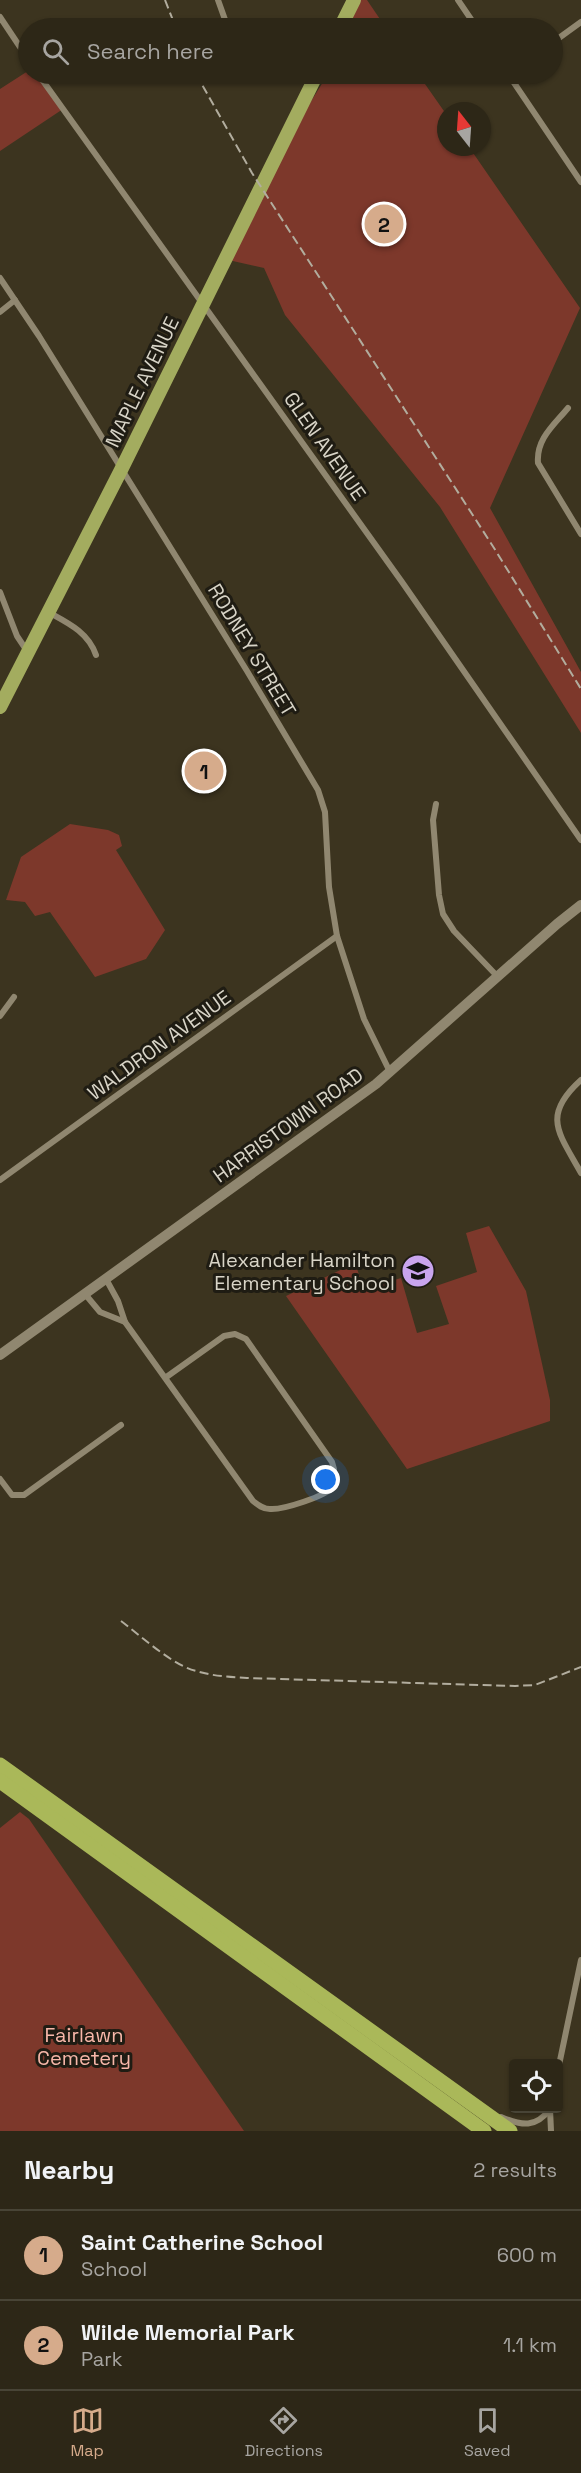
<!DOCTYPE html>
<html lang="en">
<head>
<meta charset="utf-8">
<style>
  body { margin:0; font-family:"Space Grotesk",sans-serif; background:#393324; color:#f1f3f6 }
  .controls { position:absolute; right:18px; bottom:18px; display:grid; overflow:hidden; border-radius:6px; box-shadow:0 2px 4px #0004 }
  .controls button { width:54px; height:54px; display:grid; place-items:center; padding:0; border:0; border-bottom:2px solid #484436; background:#2d2717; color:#f1f3f6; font:30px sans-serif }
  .compass { position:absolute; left:437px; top:102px; width:54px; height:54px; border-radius:50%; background:#2d2717; box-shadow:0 2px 4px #0004; rotate:343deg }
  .you { position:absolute; left:326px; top:1480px; width:21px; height:21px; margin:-15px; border:4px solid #fff; border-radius:50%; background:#1a73e8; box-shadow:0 0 0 9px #1a73e833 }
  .badge { display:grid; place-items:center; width:39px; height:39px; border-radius:50%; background:#d6ab8b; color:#111; font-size:20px; font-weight:700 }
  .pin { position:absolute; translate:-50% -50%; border:3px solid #fff; box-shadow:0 2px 6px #0006 }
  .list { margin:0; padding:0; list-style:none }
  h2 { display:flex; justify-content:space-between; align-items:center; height:78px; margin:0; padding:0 24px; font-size:26px }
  h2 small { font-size:20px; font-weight:400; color:#a7a5a1 }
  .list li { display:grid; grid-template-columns:39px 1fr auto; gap:18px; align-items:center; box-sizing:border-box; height:90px; padding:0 24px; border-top:2px solid #484436 }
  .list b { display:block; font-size:22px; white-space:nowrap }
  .list p { margin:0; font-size:20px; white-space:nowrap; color:#a7a5a1 }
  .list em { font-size:20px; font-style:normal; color:#a7a5a1 }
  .icon { flex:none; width:33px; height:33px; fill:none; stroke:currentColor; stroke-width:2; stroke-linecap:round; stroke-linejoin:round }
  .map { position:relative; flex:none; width:581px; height:2131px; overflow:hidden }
  .search { position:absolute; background:#2d2717; box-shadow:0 2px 4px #0004; left:18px; right:18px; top:18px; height:66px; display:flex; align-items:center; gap:15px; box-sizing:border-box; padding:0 21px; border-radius:33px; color:#a7a5a1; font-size:22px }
  .sheet { height:258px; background:#2d2717 }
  nav { display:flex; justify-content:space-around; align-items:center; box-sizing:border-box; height:84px; border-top:2px solid #484436; background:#2d2717; font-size:16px; color:#a7a5a1 }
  nav a { display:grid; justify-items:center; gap:3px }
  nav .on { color:#d6ab8b }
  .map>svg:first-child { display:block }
</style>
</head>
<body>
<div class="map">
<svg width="581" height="2131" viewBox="0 0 581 2131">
  <rect width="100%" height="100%" fill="#3c341f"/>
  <g fill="#7d382b">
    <path d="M357,0H367L386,28H350Z"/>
    <path d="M28,71V74H38L63,109L0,151V89Z"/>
    <path d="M328,74H418L446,114V147H469L580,308L490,508L581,672V733L440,507L285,315L264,268L224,259L264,177Z"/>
    <path d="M70,824L108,830L119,835L122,846L116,850L165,930L146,959L95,977L50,912L35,916L25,902L6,900L21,857Z"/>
    <path d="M489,1226L526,1291L550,1400V1421L407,1469L286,1296L355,1263L364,1289L401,1278L417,1333L449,1324L436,1286L477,1272L466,1233Z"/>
    <path d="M20,1812L29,1819L244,2131H0V1828Z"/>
  </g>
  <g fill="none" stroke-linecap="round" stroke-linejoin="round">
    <g stroke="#908770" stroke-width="6">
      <path d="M218,0L228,28"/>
      <path d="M458,0L477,28"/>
      <path d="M0,17L28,59"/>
      <path d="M552,43L581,22"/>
      <path d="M38,74L402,582L581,840"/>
      <path d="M508,74L581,182"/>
      <path d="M0,278L39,336L247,671L318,790L325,812L329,887L337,936L364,1019L390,1072"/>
      <path d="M0,312L15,300"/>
      <path d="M568,408C554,425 536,439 538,463L581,534"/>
      <path d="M0,592L17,636L27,651"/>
      <path d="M48,612C68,623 88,632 96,655"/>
      <path d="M436,804L433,820L439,895L443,914L454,931L498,977"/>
      <path d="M0,1016L14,997"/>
      <path d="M581,1080C541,1116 559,1133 581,1173"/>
      <path d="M0,1180L337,936"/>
      <path d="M106,1279L118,1301L125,1322"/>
      <path d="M85,1294L100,1312L125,1322L253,1501C258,1505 263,1509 270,1509C283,1510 326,1496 333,1487L334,1469L332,1462L246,1339L235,1334L224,1336L165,1378"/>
      <path d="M0,1479L12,1495H24L121,1425"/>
      <path d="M558,2070L581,1960"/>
      <path d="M550,2109L551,2131"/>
      <path d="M501,2117C522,2126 536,2128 550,2109"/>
    </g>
    <path stroke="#908770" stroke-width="10" d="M0,1355L376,1084L557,924L581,905"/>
    <g stroke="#a3ac5f" stroke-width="14">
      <path d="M340,28L354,0"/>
      <path d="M0,707L121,470L317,74"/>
    </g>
    <g stroke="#aab859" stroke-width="15">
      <path d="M0,1765L510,2131"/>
      <path d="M0,1781L484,2131"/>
    </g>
    <g stroke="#b2ad9e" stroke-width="2" stroke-dasharray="9 4.5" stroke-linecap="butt">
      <path d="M165,0L176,28"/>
      <path d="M196,74L252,173L494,548L581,689"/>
      <path d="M121,1621C141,1636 172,1665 196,1671C212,1676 230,1677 247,1678L515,1686L535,1685L581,1667"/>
    </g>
  </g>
  <defs>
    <symbol id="school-disc" viewBox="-11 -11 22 22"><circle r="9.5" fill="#c9a5ee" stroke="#1f1c13"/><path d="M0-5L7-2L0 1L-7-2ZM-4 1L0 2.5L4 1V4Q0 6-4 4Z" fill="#111"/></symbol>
  </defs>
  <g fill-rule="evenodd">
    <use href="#school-disc" x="399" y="1252" width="38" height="38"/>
  </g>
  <g text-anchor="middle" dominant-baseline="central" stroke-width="6" stroke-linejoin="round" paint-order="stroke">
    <g font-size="20" fill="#d8d4c7" stroke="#1f1c13">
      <text transform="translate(142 382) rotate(-64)">MAPLE AVENUE</text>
      <text transform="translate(325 446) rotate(55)">GLEN AVENUE</text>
      <text transform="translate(252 650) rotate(59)">RODNEY STREET</text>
      <text transform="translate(159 1045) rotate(-36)">WALDRON AVENUE</text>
      <text transform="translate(288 1125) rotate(-36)">HARRISTOWN ROAD</text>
    </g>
    <g font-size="20" fill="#d8d4c7" stroke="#1f1c13" text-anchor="end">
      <text x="395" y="1260">Alexander Hamilton<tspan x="395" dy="23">Elementary School</tspan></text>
    </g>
    <g font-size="20" fill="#f7b7a9" stroke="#1f1c13">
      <text x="84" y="2035">Fairlawn<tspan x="84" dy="23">Cemetery</tspan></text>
    </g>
  </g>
</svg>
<div class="controls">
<button><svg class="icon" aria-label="locate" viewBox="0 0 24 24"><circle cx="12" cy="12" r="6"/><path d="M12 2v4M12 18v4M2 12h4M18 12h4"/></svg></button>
</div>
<svg class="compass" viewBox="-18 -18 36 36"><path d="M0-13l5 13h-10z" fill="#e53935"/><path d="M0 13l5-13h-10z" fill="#a7a5a1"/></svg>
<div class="you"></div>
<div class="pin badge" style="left:204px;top:771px">1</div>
<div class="pin badge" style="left:384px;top:224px">2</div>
<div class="search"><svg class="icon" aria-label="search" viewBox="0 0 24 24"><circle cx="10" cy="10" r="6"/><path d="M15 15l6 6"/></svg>Search here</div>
</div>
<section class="sheet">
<h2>Nearby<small>2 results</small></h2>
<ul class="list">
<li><span class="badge">1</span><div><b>Saint Catherine School</b><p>School</p></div><em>600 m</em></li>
<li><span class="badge">2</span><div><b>Wilde Memorial Park</b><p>Park</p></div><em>1.1 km</em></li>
</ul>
</section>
<nav>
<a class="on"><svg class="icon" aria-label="map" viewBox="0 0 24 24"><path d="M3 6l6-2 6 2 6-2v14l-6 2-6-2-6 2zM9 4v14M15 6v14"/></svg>Map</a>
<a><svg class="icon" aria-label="directions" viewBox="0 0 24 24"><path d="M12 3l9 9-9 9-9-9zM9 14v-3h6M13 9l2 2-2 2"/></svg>Directions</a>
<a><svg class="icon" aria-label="saved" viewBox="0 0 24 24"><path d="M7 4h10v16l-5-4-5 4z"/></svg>Saved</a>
</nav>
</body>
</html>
